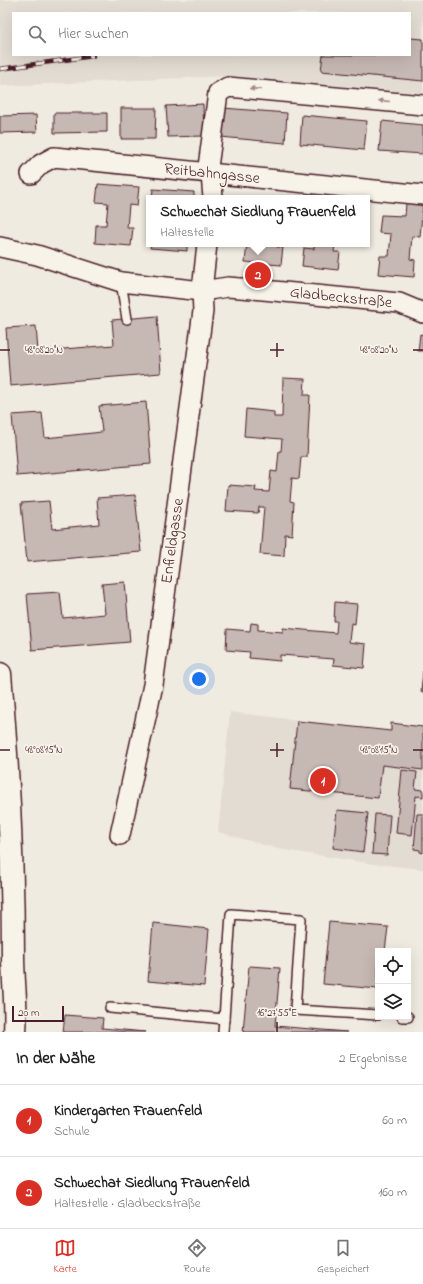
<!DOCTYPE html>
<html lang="de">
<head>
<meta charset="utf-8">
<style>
  body { margin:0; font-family:"Indie Flower",sans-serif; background:#f6f6f6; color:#222 }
  .controls { position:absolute; right:12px; bottom:12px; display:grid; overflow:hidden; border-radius:0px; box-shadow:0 4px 16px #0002 }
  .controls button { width:36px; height:36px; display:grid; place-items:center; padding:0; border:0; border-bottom:1px solid #e0e0e0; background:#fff; color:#222; font:20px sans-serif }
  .scale { position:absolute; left:12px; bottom:10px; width:52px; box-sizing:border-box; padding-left:4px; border:2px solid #4a1f2b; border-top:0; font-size:11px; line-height:14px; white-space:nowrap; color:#4a1f2b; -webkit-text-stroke:3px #f7f3e8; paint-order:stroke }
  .you { position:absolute; left:199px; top:679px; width:14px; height:14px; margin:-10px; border:3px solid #fff; border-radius:50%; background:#1a73e8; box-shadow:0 0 0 6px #1a73e833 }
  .badge { display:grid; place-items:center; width:26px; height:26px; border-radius:50%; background:#d93025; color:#fff; font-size:13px; font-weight:700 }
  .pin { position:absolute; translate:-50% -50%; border:2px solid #fff; box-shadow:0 1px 4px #0006 }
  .popup { position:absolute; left:146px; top:195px; width:224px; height:52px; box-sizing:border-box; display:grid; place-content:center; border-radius:0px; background:#fff; filter:drop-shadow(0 1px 3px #0005); font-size:13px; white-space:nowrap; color:#767676 }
  .popup b { font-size:15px; color:#222 }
  .popup::after { content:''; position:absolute; left:50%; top:100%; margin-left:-8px; border:8px solid transparent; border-top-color:#fff }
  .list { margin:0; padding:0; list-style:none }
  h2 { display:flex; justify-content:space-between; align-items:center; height:52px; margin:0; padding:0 16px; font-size:17px }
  h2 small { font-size:13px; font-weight:400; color:#767676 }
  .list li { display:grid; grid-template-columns:26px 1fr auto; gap:12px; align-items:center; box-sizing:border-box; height:72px; padding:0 16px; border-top:1px solid #e0e0e0 }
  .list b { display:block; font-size:15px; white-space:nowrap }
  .list p { margin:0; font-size:13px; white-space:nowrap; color:#767676 }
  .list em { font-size:13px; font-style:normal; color:#767676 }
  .icon { flex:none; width:22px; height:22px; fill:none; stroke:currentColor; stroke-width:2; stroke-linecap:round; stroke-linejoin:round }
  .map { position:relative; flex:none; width:423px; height:1032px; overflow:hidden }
  .search { position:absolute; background:#fff; box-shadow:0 4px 16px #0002; left:12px; right:12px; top:12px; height:44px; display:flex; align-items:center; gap:10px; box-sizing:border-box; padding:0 14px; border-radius:0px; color:#767676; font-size:15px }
  .sheet { height:196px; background:#fff }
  nav { display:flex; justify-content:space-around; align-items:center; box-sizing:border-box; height:56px; border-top:1px solid #e0e0e0; background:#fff; font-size:11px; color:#767676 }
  nav a { display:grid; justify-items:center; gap:2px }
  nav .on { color:#d93025 }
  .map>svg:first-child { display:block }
</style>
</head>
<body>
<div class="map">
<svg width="423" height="1032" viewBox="0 0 423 1032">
  <rect width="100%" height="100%" fill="#f0ebe0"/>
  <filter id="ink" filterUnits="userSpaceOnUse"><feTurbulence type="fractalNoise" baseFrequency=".025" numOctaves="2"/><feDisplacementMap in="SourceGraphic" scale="8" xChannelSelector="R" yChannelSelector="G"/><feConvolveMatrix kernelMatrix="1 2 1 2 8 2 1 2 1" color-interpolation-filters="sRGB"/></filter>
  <g filter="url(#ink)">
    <g fill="#e3dcd2" fill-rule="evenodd">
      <path d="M0,0H423V93L230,76L0,86ZM13,13H410V55H13Z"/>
      <path d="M230,712L390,731L391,723L423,727V869L374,864L278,849L218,832Z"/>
    </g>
    <g fill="#c6b8b3" stroke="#4a1f2b">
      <path d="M410,38L423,39V81L321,71L323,55H410Z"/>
      <path d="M203,104L204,136L168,137L166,106Z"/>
      <path d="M121,108H156L155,139H121Z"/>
      <path d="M223,108L287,113L285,143L220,137Z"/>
      <path d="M54,113H107V132L54,133Z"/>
      <path d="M36,115L37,132L0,133V116Z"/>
      <path d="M302,115L367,121L364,150L300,144Z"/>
      <path d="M382,121L423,125V154L379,151Z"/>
      <path d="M98,184L139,187L137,206L129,205L127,228H133L131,246L95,243L96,225H106L108,203L96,202Z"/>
      <path d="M153,189L194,192V198H152Z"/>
      <path d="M406,203L423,204L420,237L412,236L410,259L415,260L414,277L378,274L380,256H389L391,234L379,233L381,215L405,216Z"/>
      <path d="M151,244H187V251L150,248Z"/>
      <path d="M247,244H277V247H283L281,265L245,262Z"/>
      <path d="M314,244H335L334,252H340L338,270L302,266L304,248L314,249Z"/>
      <path d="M157,316L161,373L10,386L6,328L36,326L38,351L114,345L112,320Z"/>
      <path d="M420,334L423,335V351H418Z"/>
      <path d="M283,378L305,379L304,395H310L307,457H301L299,479L292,478L290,501L294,502L292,535L285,534L284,556L260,554L264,507H259L258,513L226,511L228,485L256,487L255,491L269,492L271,471L277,472L279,451H281L282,439L244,436L246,409L274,412V417H282Z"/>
      <path d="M146,402L151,464L17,476L12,415L42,413L45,438L102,432L99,406Z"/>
      <path d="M135,495L141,552L27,562L21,503L49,501L52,529L99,524L97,498Z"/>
      <path d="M125,582L130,642L32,650L27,594L60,592L63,618L105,614L102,584Z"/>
      <path d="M335,602L357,604L355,624L351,623L349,642L366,644L364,668L333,665L334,659L280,655V661L249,658L250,652L226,650L227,629L250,631L251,623L258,624V630L283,632V628L336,633L337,621H334Z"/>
      <path d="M423,671V692H421Z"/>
      <path d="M297,721L391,731V723L423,727V770L382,765L378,798L290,789Z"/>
      <path d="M402,770L417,772L415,789L423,790V797L416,796L412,835L396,833Z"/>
      <path d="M337,810L368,813L363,852L333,848Z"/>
      <path d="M375,814L390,815L387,855L372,854Z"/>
      <path d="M417,814H423V853L420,852V850L414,849Z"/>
      <path d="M329,922L388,927L385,951H378V989L323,984Z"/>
      <path d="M153,923L209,929L204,986L148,981Z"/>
      <path d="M249,966L280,968L275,1026L347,1032H243Z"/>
      <path d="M65,1015L103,1018L102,1028L145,1032H63Z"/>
    </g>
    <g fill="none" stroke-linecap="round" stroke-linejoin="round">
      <defs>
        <g id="service">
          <path d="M121,282L127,319"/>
          <path d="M110,1008L224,1019L231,914L301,919L295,1010L378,1015"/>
          <path d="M402,1017H408"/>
          <path d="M223,1032L224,1019"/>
        </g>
        <g id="minor">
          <path d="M31,174L41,164L54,157L423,195"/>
          <path d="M213,198L211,174L208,167L218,93L228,87L423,105"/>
          <path d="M0,247L37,255L121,282L202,291L228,287L263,290L399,303L423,313"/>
          <path d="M120,835L153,685L203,311L202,291L207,244"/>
        </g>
        <path id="tertiary" d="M0,674C8,767 13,862 13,956C13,982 17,1006 15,1032"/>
      </defs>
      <use href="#service" stroke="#4a1f2b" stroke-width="12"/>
      <use href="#minor" stroke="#4a1f2b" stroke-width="22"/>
      <use href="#tertiary" stroke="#4a1f2b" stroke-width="25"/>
      <use href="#service" stroke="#f7f3e8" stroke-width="9"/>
      <use href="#minor" stroke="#f7f3e8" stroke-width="19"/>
      <use href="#tertiary" stroke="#f7f3e8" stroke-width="22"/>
      <defs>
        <path id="rail" d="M0,69L93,56"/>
      </defs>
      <use href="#rail" stroke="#4a1f2b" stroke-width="4.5"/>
      <use href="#rail" stroke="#f7f3e8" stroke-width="3" stroke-dasharray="9" stroke-linecap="butt"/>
    </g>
    <defs><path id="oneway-solid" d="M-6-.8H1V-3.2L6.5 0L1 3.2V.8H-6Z"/></defs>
    <g fill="#a0898a">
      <use href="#oneway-solid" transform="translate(255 89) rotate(-175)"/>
      <use href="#oneway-solid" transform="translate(384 101) rotate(-175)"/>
    </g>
  </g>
  <path fill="none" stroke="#4a1f2b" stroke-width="1.5" d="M277,343V357M0,350H10M270,350H284M413,350H423M277,743V757M0,750H10M270,750H284M413,750H423M277,1022V1032"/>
  <g text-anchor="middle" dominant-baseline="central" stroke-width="3.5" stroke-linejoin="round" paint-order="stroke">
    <g font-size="16" fill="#4a1f2b" stroke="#f7f3e8">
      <text transform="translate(212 174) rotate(6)">Reitbahngasse</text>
      <text transform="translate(341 298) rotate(6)">Gladbeckstraße</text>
      <text transform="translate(173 541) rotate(-82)">Enfieldgasse</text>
    </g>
  </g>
  <g font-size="10" text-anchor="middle" fill="#4a1f2b" stroke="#f7f3e8" stroke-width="3.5" stroke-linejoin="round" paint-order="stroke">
    <text x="44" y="353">48°08'20"N</text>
    <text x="379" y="353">48°08'20"N</text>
    <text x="44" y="753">48°08'15"N</text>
    <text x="379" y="753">48°08'15"N</text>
    <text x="277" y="1016">16°27'55"E</text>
  </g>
</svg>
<div class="controls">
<button><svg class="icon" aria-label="locate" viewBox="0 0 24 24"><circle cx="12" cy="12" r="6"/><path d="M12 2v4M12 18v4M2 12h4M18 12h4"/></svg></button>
<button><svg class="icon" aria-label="layers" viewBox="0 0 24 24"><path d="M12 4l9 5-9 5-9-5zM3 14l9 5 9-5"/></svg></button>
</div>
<div class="scale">20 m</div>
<div class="you"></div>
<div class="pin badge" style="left:323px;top:781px">1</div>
<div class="pin badge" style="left:258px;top:275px">2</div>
<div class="popup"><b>Schwechat Siedlung Frauenfeld</b>Haltestelle</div>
<div class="search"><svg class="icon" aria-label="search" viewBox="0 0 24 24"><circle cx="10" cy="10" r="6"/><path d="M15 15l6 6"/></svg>Hier suchen</div>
</div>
<section class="sheet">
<h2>In der Nähe<small>2 Ergebnisse</small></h2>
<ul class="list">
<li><span class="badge">1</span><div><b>Kindergarten Frauenfeld</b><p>Schule</p></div><em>60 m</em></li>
<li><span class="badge">2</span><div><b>Schwechat Siedlung Frauenfeld</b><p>Haltestelle · Gladbeckstraße</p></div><em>160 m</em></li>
</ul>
</section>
<nav>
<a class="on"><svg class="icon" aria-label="map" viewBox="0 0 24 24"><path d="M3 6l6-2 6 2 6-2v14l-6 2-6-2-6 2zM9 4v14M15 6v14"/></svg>Karte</a>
<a><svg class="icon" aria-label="directions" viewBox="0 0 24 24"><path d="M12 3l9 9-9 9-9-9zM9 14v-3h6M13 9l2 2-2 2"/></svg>Route</a>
<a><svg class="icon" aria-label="saved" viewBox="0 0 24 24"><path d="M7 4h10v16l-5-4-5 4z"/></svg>Gespeichert</a>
</nav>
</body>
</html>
